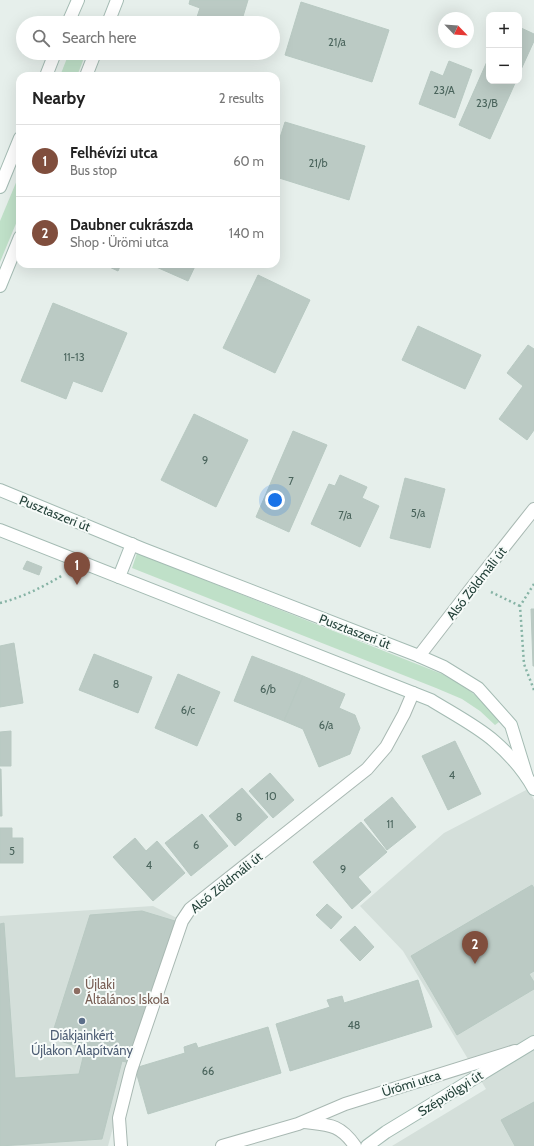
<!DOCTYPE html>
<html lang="en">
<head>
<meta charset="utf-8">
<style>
  body { margin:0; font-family:Cabin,sans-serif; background:#f2f2f2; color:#222 }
  .controls { position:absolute; right:12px; top:12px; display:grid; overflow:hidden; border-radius:8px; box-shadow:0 4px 16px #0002 }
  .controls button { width:36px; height:36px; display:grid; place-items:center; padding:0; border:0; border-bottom:1px solid #e0e0e0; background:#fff; color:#222; font:20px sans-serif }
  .compass { position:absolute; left:438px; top:12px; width:36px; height:36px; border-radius:50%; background:#fff; box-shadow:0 4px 16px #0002; rotate:115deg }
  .you { position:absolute; left:275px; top:500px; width:14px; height:14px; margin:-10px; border:3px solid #fff; border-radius:50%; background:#1a73e8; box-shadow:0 0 0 6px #1a73e833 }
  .badge { display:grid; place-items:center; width:26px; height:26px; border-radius:50%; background:#804e3d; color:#fff; font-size:13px; font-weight:700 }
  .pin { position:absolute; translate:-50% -33px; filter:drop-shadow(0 1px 2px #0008) }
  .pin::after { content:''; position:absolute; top:21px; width:14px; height:12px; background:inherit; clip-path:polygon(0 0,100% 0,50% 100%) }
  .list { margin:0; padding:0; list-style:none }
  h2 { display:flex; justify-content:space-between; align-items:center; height:52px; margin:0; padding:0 16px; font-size:17px }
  h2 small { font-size:13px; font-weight:400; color:#767676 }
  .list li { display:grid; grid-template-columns:26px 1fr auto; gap:12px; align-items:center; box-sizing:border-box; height:72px; padding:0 16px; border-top:1px solid #e0e0e0 }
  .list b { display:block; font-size:15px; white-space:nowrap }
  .list p { margin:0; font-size:13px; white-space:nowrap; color:#767676 }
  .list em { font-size:13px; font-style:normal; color:#767676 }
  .icon { flex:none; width:22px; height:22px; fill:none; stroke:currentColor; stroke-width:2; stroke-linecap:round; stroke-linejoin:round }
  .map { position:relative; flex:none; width:534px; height:1146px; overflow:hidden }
  .search { position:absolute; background:#fff; box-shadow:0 4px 16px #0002; left:16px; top:16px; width:264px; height:44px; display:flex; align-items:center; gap:10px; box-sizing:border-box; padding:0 14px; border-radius:22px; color:#767676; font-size:15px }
  .panel { position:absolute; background:#fff; box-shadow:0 4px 16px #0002; left:16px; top:72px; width:264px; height:196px; border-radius:12px }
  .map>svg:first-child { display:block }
</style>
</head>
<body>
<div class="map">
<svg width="534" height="1146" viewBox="0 0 534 1146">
  <rect width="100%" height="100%" fill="#e6efeb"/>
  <g fill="#d4dfda">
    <path d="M528,789L534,800V1146H392L486,1089L403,951L360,906L444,833Z"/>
    <path d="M153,906L179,919L119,1105L108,1146H0V916Z"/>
  </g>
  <g fill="#bfe0c8">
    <path d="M84,16L99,21V23H81Z"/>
    <path d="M69,53H86L77,76H60Z"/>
    <path d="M20,173V214L0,262V221Z"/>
    <path d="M137,553L442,674L465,687L486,704L499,722L495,725L480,711L462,699L436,688L132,568Z"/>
  </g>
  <g fill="#bbcac4" stroke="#b8c9c2">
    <path d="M190,0H248L241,23L226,22L225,23H195L200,8L189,4Z"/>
    <path d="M301,2L389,30L372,82L285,55Z"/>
    <path d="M519,27L534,34V41L519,74Z"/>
    <path d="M489,57V81H516L490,139L459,125Z"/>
    <path d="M449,61L472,70L455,118L419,104L431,71L443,76Z"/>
    <path d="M285,122L365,146L349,200L276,177V150Z"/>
    <path d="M103,264H121L118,271Z"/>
    <path d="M155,264H196L188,281L154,266Z"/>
    <path d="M258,275L310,300L275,373L223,348Z"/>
    <path d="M53,303L127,333L102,392L73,381L66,399L21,381Z"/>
    <path d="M418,326L481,355L465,389L402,360Z"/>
    <path d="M528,345L534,349V430L527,440L499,419L523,386L507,373Z"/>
    <path d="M194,414L248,440L216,507L161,480Z"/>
    <path d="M293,431L327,445L289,532L256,517Z"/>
    <path d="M340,475L367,487L362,498L379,506L360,547L311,524L329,484L335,486Z"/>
    <path d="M405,478L445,489L430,548L390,538Z"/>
    <path d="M27,561L42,567L39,575L23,569Z"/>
    <path d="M531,609H534V666H533Z"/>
    <path d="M14,643L23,703L0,707V646Z"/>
    <path d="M94,654L152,677L138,713L79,690Z"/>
    <path d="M252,656L303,676L284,721L234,701Z"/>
    <path d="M178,674L220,692L197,746L155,728Z"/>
    <path d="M303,676L345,694L339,708L355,715L360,728L350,754L319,767L303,729L284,721Z"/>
    <path d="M11,731V766H0V732Z"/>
    <path d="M455,741L481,794L448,810L422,756Z"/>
    <path d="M0,769H1L2,816H0Z"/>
    <path d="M270,773L294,800L273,818L249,791Z"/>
    <path d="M242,788L268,817L235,846L209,816Z"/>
    <path d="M392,797L416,827L387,850L364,820Z"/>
    <path d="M202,814L228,846L191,876L165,843Z"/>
    <path d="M361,822L387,852L358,877L371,892L352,909L313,862Z"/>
    <path d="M0,828H12V838H23V863H0Z"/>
    <path d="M135,838L146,851L157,841L185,873L153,901L113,857Z"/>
    <path d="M532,885L534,888V971L529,974L534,982V989L457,1035L411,956Z"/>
    <path d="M327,904L342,917L331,929L316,915Z"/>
    <path d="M142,911L175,921L130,1063L122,1061L102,1139L0,1146V924L4,923L15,1078L79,1074L85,1049L51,1038L90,915Z"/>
    <path d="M355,926L374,947L360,961L340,940Z"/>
    <path d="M418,980L432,1027L290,1071L276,1024L330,1007L327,1000L342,996L344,1003Z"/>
    <path d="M268,1027L281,1073L148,1114L135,1068L185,1053L184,1047L196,1043L198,1048Z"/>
    <path d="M534,1102V1146H515L501,1120Z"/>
  </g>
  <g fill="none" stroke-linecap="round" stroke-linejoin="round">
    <defs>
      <g id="street">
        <path d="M419,656L470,590L534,509"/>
        <path d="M304,1122C329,1125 340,1124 355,1146"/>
        <path d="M121,1146L119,1118L131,1070L182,921L190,909L367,769L386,747L404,714L413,693"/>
        <path d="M222,1146L298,1124L345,1104L515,1051"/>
      </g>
      <g id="secondary">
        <path d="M68,23L78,0"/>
        <path d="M108,23L117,0"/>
        <path d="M46,76L55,53"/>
        <path d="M86,76L95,53"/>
        <path d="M0,187L20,138"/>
        <path d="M0,286L20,237"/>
        <path d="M0,490L143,549L419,656L444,667L478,688L511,725L527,777"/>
        <path d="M0,530L431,700C450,712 477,726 494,741C509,754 524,771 534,789"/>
        <path d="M119,577L132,544"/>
        <path d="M367,1146L386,1132L534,1042"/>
      </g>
    </defs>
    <use href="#street" stroke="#a8b8b2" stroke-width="14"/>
    <use href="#secondary" stroke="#a4bbb3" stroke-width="14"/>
    <g stroke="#86b3a5" stroke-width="2.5" stroke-dasharray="2 3" stroke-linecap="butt">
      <path d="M534,584L520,606L524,664L534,690"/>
      <path d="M491,592L520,606"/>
      <path d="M0,603C23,597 43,587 63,575"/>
    </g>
    <use href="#street" stroke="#fff" stroke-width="12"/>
    <use href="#secondary" stroke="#fff" stroke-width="12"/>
  </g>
  <circle fill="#8d6e63" stroke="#f7fbf9" stroke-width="1.5" cx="77" cy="991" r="4"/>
  <circle fill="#5c6f8a" stroke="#f7fbf9" stroke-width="1.5" cx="82" cy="1021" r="4"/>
  <g text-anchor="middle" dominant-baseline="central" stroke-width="4" stroke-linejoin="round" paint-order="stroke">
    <g font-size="11" fill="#4a645c">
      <text x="337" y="42">21/a</text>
      <text x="444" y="90">23/A</text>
      <text x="487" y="103">23/B</text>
      <text x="318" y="163">21/b</text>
      <text x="74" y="357">11-13</text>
      <text x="205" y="460">9</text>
      <text x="291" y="481">7</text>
      <text x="418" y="513">5/a</text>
      <text x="345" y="515">7/a</text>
      <text x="116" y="684">8</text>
      <text x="268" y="689">6/b</text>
      <text x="188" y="710">6/c</text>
      <text x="326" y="725">6/a</text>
      <text x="452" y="775">4</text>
      <text x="271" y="796">10</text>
      <text x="239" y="817">8</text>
      <text x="390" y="824">11</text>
      <text x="196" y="845">6</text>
      <text x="12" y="851">5</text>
      <text x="149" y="865">4</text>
      <text x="343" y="869">9</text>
      <text x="354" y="1025">48</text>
      <text x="208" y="1071">66</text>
    </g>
    <g font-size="13" fill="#24423a" stroke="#f7fbf9">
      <text transform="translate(55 513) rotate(22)">Pusztaszeri út</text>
      <text transform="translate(476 583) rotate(-52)">Alsó Zöldmáli út</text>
      <text transform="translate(355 631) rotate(21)">Pusztaszeri út</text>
      <text transform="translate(226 882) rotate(-39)">Alsó Zöldmáli út</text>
      <text transform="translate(411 1083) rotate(-17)">Ürömi utca</text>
      <text transform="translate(450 1093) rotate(-32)">Szépvölgyi út</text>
    </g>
    <g font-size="13" fill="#785e54" stroke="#f7fbf9" text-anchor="start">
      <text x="85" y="984">Újlaki<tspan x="85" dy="15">Általános Iskola</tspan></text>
    </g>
    <g font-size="13" fill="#4e5e75" stroke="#f7fbf9">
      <text x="82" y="1035">Diákjainkért<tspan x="82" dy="15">Újlakon Alapítvány</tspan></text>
    </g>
  </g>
</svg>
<div class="controls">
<button>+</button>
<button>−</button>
</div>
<svg class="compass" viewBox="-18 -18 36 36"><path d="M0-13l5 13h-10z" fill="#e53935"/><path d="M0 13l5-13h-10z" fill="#767676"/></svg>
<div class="you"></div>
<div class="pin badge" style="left:77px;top:585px">1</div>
<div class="pin badge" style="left:475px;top:964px">2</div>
<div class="search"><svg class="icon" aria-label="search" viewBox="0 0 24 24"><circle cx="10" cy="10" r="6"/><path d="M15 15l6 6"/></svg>Search here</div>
<section class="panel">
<h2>Nearby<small>2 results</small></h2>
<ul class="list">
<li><span class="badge">1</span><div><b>Felhévízi utca</b><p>Bus stop</p></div><em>60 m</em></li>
<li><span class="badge">2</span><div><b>Daubner cukrászda</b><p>Shop · Ürömi utca</p></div><em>140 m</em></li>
</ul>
</section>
</div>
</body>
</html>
